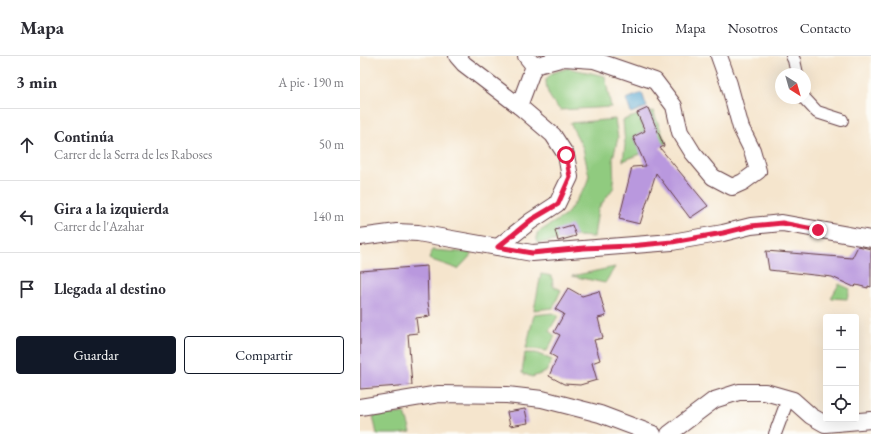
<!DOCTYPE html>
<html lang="es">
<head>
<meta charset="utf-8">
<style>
  body { margin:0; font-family:"EB Garamond",serif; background:#f2f2f3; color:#2b2b33 }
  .controls { position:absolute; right:12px; bottom:12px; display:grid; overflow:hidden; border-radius:4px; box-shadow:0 4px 16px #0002 }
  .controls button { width:36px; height:36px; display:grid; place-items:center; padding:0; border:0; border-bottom:1px solid #e1e1e2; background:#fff; color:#2b2b33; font:20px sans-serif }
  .compass { position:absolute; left:415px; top:12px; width:36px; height:36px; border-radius:50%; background:#fff; box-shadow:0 4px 16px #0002; rotate:143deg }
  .stop { position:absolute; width:12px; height:12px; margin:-9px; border:3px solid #e11d48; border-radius:50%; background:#fff }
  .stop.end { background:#e11d48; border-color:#fff; box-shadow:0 1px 4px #0008 }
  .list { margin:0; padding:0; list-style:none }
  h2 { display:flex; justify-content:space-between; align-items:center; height:52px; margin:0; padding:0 16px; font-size:17px }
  h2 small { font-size:13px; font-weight:400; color:#7c7c81 }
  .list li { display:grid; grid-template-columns:26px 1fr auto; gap:12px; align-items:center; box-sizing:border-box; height:72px; padding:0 16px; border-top:1px solid #e1e1e2 }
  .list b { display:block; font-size:15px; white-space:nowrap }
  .list p { margin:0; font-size:13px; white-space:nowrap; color:#7c7c81 }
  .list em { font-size:13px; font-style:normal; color:#7c7c81 }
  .actions { display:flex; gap:8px; padding:12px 16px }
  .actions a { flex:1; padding:9px 0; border:1px solid #111827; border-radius:4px; text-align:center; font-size:14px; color:#111827 }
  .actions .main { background:#111827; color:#fff }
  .icon { flex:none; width:22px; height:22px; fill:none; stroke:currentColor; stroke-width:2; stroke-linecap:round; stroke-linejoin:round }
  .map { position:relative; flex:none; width:511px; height:378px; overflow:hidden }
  header { display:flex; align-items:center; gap:24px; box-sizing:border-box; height:56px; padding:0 20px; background:#fff; border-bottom:1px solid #e1e1e2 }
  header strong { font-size:19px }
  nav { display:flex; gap:22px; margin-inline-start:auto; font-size:14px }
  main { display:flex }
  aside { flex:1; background:#fff }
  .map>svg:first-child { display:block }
</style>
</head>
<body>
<header>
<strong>Mapa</strong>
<nav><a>Inicio</a><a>Mapa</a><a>Nosotros</a><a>Contacto</a></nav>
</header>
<main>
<aside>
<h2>3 min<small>A pie · 190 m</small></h2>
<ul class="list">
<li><svg class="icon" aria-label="ahead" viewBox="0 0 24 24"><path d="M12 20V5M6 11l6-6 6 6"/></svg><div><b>Continúa</b><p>Carrer de la Serra de les Raboses</p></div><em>50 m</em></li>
<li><svg class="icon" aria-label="left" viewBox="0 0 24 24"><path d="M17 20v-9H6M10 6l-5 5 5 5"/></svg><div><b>Gira a la izquierda</b><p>Carrer de l'Azahar</p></div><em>140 m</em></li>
<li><svg class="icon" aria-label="arrive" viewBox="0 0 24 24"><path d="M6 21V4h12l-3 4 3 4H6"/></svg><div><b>Llegada al destino</b></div></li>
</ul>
<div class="actions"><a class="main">Guardar</a><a>Compartir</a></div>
</aside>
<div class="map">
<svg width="511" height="378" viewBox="0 0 511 378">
  <rect width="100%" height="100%" fill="#fdfcf7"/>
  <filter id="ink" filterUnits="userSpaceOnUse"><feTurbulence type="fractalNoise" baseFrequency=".025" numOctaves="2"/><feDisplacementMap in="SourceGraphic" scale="8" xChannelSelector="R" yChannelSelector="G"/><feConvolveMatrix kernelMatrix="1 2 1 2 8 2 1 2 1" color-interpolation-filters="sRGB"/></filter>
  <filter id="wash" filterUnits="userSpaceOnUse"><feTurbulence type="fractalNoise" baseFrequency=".012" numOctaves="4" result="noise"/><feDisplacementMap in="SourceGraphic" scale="16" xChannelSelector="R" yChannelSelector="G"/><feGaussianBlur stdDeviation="0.9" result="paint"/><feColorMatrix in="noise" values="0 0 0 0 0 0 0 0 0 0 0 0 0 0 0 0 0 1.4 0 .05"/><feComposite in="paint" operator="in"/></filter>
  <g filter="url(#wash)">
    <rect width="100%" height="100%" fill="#f5e5cd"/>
    <g fill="#90cb7f" stroke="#6d7555">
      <path d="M208,12L245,20L251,51L200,54C191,43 186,39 186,23L192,17Z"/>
      <path d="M293,55L306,87L263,105L265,89L263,64L278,59L285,75L273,81L278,92L300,82L289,56Z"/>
      <path d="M255,63L258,82L253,102L254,131L238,153L234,181L216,180L202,184L177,187V177L206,159L226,130L229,120L223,92L210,67Z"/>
      <path d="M72,194L113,197L98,213L69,203Z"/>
      <path d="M255,211L245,227L212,220Z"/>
      <path d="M181,218L192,220L193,230L201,234L193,252L174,254Z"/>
      <path d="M479,228L490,233L487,243L471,242Z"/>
      <path d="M193,257L198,260L189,275L195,280L187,295L166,292L174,259Z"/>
      <path d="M165,297H176L192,304L186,316L172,321L162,317Z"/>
      <path d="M45,357L51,376L38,378H17L13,360Z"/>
    </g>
    <path fill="#55a4cf" stroke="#50627d" d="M282,37L287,51L271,57L266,43Z"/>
    <g id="blocks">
      <g fill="#b998de">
        <path d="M288,52L304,90L300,92L348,150L330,162L296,117L280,168L259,163L272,111L286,110L273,81L285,75L277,57Z"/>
        <path d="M212,169L216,180L198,185L195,174Z"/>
        <path d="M498,190L511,193V231L508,230V232L496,229L494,231L472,221L409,214L406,195L492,202Z"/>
        <path d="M67,210L68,246L70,260L56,262L58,277L48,278L52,329L0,333V215Z"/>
        <path d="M208,232L222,240L239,235L246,260L238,262L243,282L234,284L240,304L232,307L237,324L220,329L204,328L189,320L197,302L190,298L200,279L194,276L204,258L195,253Z"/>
        <path d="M165,353L168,367L150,370L147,356Z"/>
      </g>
    </g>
  </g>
  <g filter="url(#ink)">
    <use href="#blocks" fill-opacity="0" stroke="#643d43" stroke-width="1"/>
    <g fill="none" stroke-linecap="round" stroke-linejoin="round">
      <defs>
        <g id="pedestrian">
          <path d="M432,0L434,4L437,18"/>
          <path d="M444,42L457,56L482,64"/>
          <path d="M415,378L428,343"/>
        </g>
        <g id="minor">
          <path d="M97,0L104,8L159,50L193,79L206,99L210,121L197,148L171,165L138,191"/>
          <path d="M174,10L204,2L234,4L295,25L314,50L320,76L333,97L353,121L372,131L383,126L398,115L392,94L381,72L369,28L359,0"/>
          <path d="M159,50L174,10L166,0"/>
          <path d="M0,181L37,176L58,177L172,197L312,186L363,177L391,170L422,167L511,183"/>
          <path d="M0,351L79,338L147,339L182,343L240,358L293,378"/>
          <path d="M309,378L354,344L379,336H405L433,344L451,360L465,368L511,364"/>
        </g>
      </defs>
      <use href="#pedestrian" stroke="#643d43" stroke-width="14"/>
      <use href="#minor" stroke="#643d43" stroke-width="18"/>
      <use href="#pedestrian" stroke="#fff" stroke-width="12"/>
      <use href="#minor" stroke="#fff" stroke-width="16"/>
    </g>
  </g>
  <g fill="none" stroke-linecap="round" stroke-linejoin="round" filter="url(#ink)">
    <path stroke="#e11d48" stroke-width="5" d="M206,99L210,121L198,148L171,164L138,191L172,197L224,192L270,190L312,186L363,177L391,170L422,167L458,174"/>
  </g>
</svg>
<div class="controls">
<button>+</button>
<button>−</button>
<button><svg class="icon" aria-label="locate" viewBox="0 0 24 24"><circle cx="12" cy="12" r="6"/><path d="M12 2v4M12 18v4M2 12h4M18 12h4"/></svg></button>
</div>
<svg class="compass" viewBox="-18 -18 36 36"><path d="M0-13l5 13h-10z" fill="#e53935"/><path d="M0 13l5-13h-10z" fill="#7c7c81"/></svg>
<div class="stop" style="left:206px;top:99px"></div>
<div class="stop end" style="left:458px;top:174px"></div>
</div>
</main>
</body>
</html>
